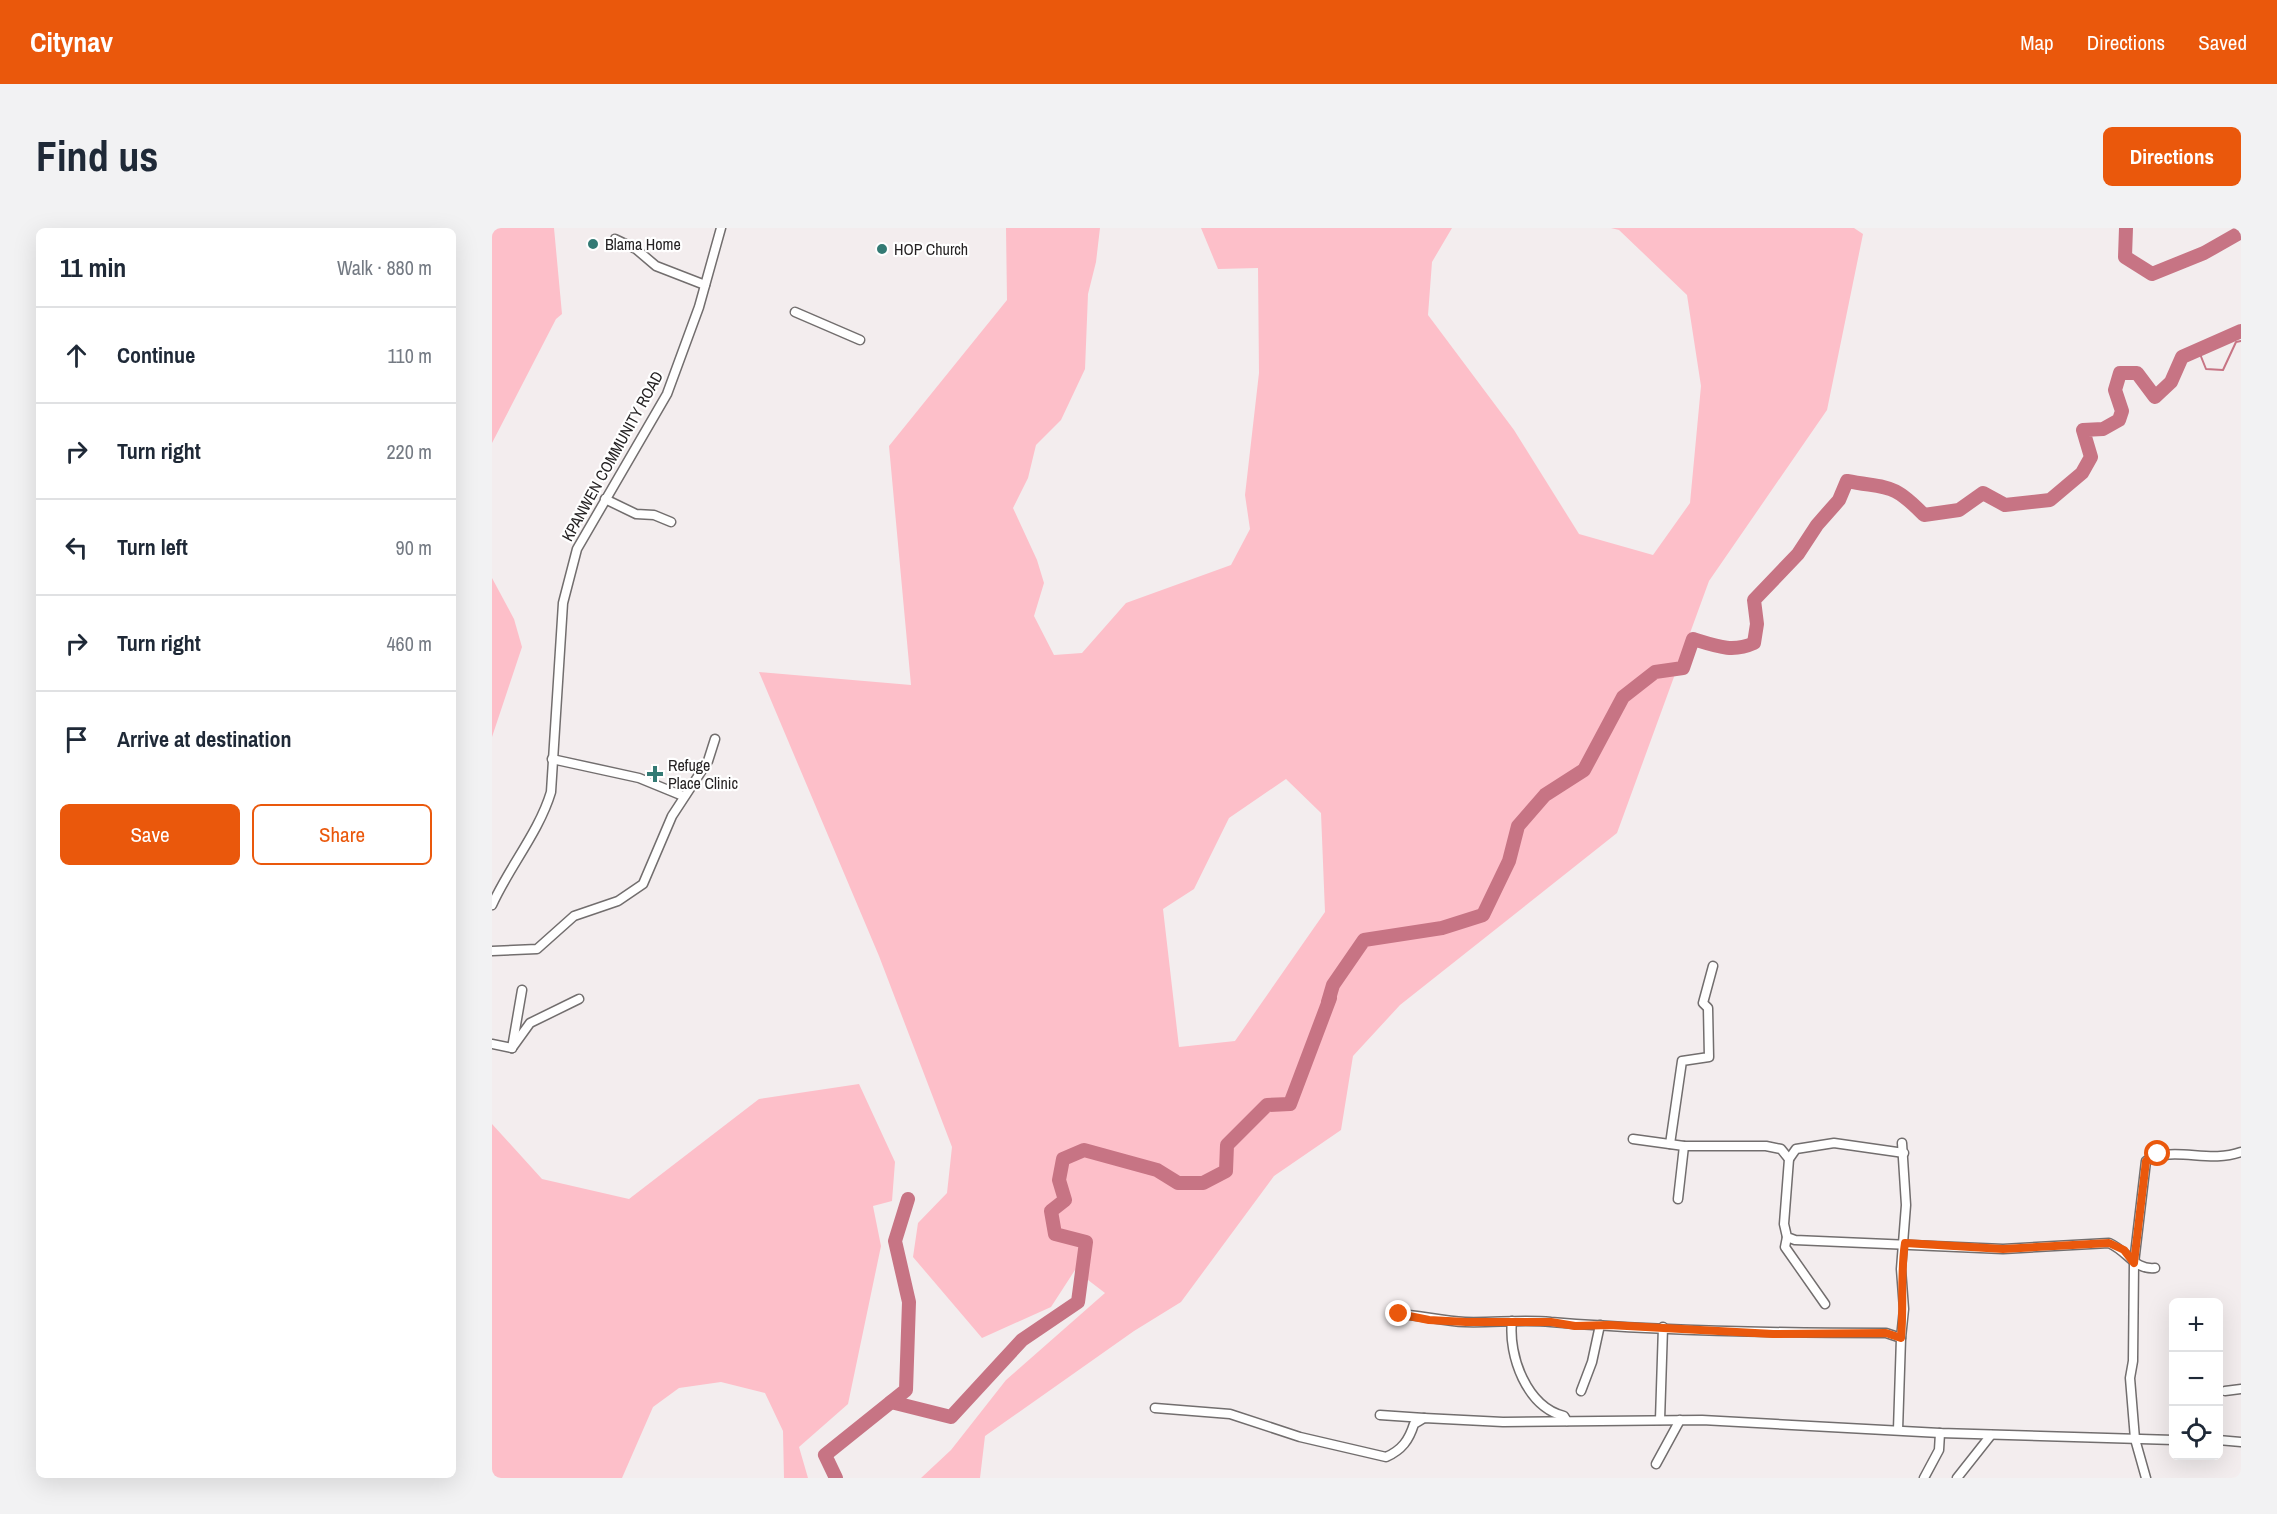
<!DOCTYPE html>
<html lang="en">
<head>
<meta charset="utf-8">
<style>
  body { margin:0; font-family:"Archivo Narrow",sans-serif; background:#f2f2f3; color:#1f2937 }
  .controls { position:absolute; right:18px; bottom:18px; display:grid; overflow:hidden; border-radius:9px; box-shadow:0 6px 24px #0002 }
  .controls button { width:54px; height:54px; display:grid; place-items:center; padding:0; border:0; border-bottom:2px solid #e0e1e3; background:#fff; color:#1f2937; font:30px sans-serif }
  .stop { position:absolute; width:18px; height:18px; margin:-14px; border:4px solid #ea580c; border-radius:50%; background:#fff }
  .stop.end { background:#ea580c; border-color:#fff; box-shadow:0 2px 6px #0008 }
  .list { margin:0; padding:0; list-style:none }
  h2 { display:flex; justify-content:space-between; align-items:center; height:78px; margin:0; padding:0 24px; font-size:26px }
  h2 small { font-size:20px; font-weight:400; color:#747a83 }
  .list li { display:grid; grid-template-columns:39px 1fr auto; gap:18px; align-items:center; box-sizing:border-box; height:96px; padding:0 24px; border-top:2px solid #e0e1e3 }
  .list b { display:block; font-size:22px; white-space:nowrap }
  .list em { font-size:20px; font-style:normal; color:#747a83 }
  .actions { display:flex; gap:12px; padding:18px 24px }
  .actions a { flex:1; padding:14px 0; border:2px solid #ea580c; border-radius:9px; text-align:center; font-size:21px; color:#ea580c }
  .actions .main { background:#ea580c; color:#fff }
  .icon { flex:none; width:33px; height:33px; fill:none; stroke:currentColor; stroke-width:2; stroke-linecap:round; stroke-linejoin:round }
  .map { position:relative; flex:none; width:1749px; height:1250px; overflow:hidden; border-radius:9px }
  header { display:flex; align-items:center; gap:36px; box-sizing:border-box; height:84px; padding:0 30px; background:#ea580c; color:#fff }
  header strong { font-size:28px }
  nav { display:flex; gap:33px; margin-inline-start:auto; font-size:21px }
  .intro { display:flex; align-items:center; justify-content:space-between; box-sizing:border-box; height:144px; padding:0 36px }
  h1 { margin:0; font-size:42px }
  .button { padding:15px 27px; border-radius:9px; background:#ea580c; color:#fff; font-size:21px; font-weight:700 }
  main { display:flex; gap:36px; padding:0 36px }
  aside { flex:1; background:#fff; border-radius:9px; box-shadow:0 6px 24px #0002 }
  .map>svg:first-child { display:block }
</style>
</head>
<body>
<header>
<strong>Citynav</strong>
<nav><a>Map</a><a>Directions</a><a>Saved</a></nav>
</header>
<div class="intro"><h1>Find us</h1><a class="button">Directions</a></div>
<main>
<aside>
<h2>11 min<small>Walk · 880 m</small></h2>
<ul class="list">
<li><svg class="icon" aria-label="ahead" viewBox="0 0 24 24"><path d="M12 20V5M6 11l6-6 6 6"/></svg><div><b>Continue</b></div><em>110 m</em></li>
<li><svg class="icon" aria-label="right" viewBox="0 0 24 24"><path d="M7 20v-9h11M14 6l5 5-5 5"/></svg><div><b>Turn right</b></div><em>220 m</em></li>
<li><svg class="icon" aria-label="left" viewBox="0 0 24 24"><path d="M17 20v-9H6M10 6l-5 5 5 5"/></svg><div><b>Turn left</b></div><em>90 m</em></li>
<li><svg class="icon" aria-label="right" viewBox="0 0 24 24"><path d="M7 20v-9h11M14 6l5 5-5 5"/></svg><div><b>Turn right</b></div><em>460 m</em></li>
<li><svg class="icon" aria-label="arrive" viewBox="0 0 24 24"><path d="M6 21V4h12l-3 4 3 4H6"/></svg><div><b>Arrive at destination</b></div></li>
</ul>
<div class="actions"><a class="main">Save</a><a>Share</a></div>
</aside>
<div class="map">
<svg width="1749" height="1250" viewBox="0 0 1749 1250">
  <rect width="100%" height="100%" fill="#f3edee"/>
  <g fill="#fdbfc9" fill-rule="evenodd">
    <path d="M0,0H62L70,86L64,91L0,215Z"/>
    <path d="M514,0H608L604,34L596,66L593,141L569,192L544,217L536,250L521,280L545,332L552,355L542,388L562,427L590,425L634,375L739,337L758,301L753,267L767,145L766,40L726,41L709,0H960L940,34L936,87L1022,202L1087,306L1161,327L1198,275L1209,158L1195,67L1127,2L1119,0H1362L1371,6L1335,182L1217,353L1125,605L908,777L861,828L849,902L782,948L689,1074L642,1103L493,1208L488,1250H429L459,1222L514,1152L613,1065L583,1042L559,1079L490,1110L421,1029L426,995L455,965L460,919L387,728L267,444L419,457L397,218L515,72ZM794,551L829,585L833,684L743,813L687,819L671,681L702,661L737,590Z"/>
    <path d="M0,350L22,391L30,419L0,509Z"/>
    <path d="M367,856L403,934L400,973L381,978L389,1018L356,1176L307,1219L316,1250H292L291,1203L273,1165L229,1154L187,1160L161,1179L130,1250H0V896L50,951L137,971L267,871Z"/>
  </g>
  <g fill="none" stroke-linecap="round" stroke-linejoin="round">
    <path stroke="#c77484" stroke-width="2" d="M1706,121L1714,141L1731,142L1744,114L1749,113"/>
    <g stroke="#c77484" stroke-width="14">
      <path d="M1634,0L1633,29L1660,46L1712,25L1749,4"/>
      <path d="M836,774L841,757L872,712L950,700L991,687L1017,633L1026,598L1053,567L1092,542L1131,469L1163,444L1191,440L1201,411C1224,418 1240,425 1262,415L1265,396L1262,372L1306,326L1325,297L1347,272L1355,253C1397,261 1400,254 1432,287L1467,282L1491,265L1513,277L1558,272L1590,245L1599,229L1591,202L1611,201L1627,192L1630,183L1623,162L1628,145H1645L1663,169L1679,154L1690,129L1749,103"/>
      <path d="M399,1174L459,1189L530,1112L586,1074L594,1014L563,1006L559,983L573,972L567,952L571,931L592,922L665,942L686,955H711L734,943L735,917L775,877L798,876L838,770"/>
      <path d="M344,1250L333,1227L414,1162L417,1074L403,1013L416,971"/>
    </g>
    <defs>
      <g id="minor">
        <path d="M123,11L144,21L164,38L213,57"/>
        <path d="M303,84L368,112"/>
        <path d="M113,271L144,286L162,287L179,294"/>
        <path d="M60,531L147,550L191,568"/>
        <path d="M0,677C17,639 47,604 59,564L71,375L85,321L175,166L207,79L229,0"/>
        <path d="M0,723L45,721L82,688L126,673L151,656L180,588L216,533L223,511"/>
        <path d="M0,816L20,820"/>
        <path d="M20,820L38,795L87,771"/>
        <path d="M20,820L30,762"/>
        <path d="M1141,911L1192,918H1274L1289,921L1297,931L1292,996L1295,1009L1303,1012L1511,1021L1617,1015C1637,1024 1642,1042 1663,1040"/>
        <path d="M1178,916L1190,833L1217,829L1216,780L1211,775L1221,738"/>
        <path d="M1297,931L1304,921L1342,915L1412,925"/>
        <path d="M1186,971L1192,918"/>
        <path d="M1295,1009L1293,1019L1333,1076"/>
        <path d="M901,1086C925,1086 948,1093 973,1094C1001,1095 1030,1091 1059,1094C1170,1103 1283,1105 1394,1105L1409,1110L1406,1202"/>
        <path d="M1020,1093C1016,1128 1035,1179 1072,1188L1075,1193"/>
        <path d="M1409,1110L1412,1081L1409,1041L1414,977L1410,915"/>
        <path d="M1089,1163L1100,1134L1108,1097"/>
        <path d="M1733,1163L1749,1161"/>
        <path d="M663,1180L738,1186L808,1209L894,1229C910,1222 917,1212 922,1196L932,1190L1011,1194L1210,1192L1448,1205L1682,1212"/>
        <path d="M888,1187L932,1190"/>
        <path d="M1168,1192L1171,1099"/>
        <path d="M1726,1212L1749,1214"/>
        <path d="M1164,1236L1188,1192"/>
        <path d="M1432,1250L1447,1222L1448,1205"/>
        <path d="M1465,1250L1499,1207"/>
        <path d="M1654,1250L1643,1211L1638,1150L1641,1133L1642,1035L1654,933C1682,917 1716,936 1749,924"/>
      </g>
    </defs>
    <use href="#minor" stroke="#726e6e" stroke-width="11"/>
    <use href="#minor" stroke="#fff" stroke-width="8"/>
  </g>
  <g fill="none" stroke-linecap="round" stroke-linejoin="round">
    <path stroke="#ea580c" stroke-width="8" d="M907,1086L937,1092L974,1094H1059L1083,1098L1117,1097L1281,1106L1394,1105L1409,1110C1412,1078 1408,1047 1413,1015L1511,1021L1617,1015L1632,1022L1642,1035L1654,933L1666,926"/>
  </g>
  <g fill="#337a74" stroke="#fff" stroke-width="2">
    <circle cx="101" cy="16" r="6"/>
    <circle cx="390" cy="21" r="6"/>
    <path d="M160 537h6v6h6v6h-6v6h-6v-6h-6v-6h6z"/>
  </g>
  <g text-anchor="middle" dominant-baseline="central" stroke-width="4.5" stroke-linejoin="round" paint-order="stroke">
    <g font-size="16" fill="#262324" stroke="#fff" text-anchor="start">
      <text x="113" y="16">Blama Home</text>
      <text x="402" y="21">HOP Church</text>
      <text x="176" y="537">Refuge<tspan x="176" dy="18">Place Clinic</tspan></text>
    </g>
    <g font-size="16" fill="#262324" stroke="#fff">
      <text transform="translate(120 228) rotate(-61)">KPANWEN COMMUNITY ROAD</text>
    </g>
  </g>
</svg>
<div class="controls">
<button>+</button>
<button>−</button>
<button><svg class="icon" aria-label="locate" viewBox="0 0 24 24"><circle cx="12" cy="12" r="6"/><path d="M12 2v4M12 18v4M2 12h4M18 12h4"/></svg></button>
</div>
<div class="stop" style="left:1666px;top:926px"></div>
<div class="stop end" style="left:907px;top:1086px"></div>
</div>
</main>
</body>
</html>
